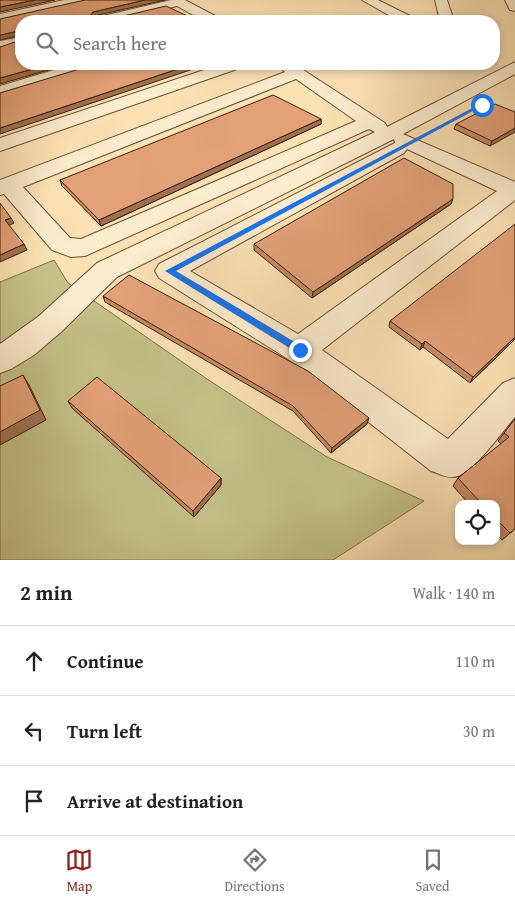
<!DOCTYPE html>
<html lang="en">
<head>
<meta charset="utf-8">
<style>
  body { margin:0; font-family:"Gentium Book Plus",serif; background:#f2f2f2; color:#202124 }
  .controls { position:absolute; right:15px; bottom:15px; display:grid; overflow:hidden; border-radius:10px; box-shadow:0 2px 8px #0003 }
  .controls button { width:45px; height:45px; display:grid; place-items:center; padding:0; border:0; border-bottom:1px solid #e0e0e0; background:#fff; color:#202124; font:25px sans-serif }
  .stop { position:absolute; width:15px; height:15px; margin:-11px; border:4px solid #1a73e8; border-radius:50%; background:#fff }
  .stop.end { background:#1a73e8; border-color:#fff; box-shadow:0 1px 5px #0008 }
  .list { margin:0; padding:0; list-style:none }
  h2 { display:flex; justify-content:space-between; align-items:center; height:65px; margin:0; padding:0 20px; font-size:21px }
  h2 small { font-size:16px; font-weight:400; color:#757577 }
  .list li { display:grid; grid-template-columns:32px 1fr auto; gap:15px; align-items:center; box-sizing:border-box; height:70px; padding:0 20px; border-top:1px solid #e0e0e0 }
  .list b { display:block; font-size:19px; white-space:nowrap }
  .list em { font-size:16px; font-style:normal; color:#757577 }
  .icon { flex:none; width:28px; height:28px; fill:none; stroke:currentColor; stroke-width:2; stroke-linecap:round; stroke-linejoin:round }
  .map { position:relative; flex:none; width:515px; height:560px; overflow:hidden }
  .search { position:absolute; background:#fff; box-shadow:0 2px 8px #0003; left:15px; right:15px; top:15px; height:55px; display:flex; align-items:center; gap:12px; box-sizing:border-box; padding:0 18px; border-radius:20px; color:#757577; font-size:19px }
  .sheet { height:275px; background:#fff }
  nav { display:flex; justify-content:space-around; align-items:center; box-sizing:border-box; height:70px; border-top:1px solid #e0e0e0; background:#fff; font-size:14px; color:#757577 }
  nav a { display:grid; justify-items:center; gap:2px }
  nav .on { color:#8f2418 }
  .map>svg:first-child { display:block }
</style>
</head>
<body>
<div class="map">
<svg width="515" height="560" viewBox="0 0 515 560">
  <rect width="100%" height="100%" fill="#fbe1b4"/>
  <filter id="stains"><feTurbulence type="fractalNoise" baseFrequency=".004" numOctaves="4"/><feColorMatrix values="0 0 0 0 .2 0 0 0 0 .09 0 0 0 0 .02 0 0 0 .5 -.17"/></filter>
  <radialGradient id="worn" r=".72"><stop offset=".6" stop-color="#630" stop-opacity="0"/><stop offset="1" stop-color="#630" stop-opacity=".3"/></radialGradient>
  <path fill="#c4c189" stroke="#807047" d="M54,260L68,283L207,379L327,457L424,501L333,560H0V282Z"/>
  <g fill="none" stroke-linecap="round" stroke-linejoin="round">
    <defs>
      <g id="street">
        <path d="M64,0H87L85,3L0,22V14Z"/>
        <path d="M171,0H185L219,18L221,21H204L177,6L115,21H92L94,18Z"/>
        <path d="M362,0H378L414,18L416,21H399Z"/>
        <path d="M435,0H447L454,21H440Z"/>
        <path d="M505,0H515V11L510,10Z"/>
        <path d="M21,37V45L0,51V41Z"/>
        <path d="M515,62V74L403,134L515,182V200L322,350L448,439L503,383L515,378V417C502,432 472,475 454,477C446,478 438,473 431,471L288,359L159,278L155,271L159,264L395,143L394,139L117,277L61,332L34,355L11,369L0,373V344L39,316L97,263L375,132L369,129L85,256L71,257L52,250L4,194L0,195V180L285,72L276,64H294L385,123L387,127ZM296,79L356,121L81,239L70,238L23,187ZM407,149L497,191L298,334L190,271L404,153Z"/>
        <path d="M74,64H98L96,67L0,97V86Z"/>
        <path d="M222,64H245L243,67L0,151V138Z"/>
      </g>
    </defs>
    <use href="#street" stroke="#6b4f31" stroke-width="2"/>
    <use href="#street" fill="#fcecce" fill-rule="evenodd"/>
  </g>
  <g fill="#c38a67" stroke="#3b1e05">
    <path d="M515,112L490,146L454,129L456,124Z"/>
    <path d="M321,119V124L101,226L62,186L60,180Z"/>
    <path d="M451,204L312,298L254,250V244Z"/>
    <path d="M103,296L367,424L331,453L293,411L105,302Z"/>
    <path d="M390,321L515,339L470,383L423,347L420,350L389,327Z"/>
    <path d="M68,401L221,478V485L194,517L72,408Z"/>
    <path d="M515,419V529L502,540L496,534V504H469L453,486L458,478L501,444L498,441Z"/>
  </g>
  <g fill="#9f7154" stroke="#3b1e05">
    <path d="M35,0H55L0,12V7Z"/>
    <path d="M145,0H165L94,16L90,21L89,17L93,12Z"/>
    <path d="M19,31L21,35L0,40V35Z"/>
    <path d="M51,64H69L0,84V78Z"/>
    <path d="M193,64H208L0,134V128Z"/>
    <path d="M321,119V124L101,226L99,220Z"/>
    <path d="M515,128V132L490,146L492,141Z"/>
    <path d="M453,199L451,204L312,298L313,292Z"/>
    <path d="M11,218L14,223L8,226L5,220Z"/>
    <path d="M24,244L27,250L0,262V255Z"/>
    <path d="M515,337V339L470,383L473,377Z"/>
    <path d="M425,341L423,347L420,350L422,344Z"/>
    <path d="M23,375L29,385L46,420L0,445V432Z"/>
    <path d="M369,418L367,424L331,453L332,448Z"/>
    <path d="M221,478V485L194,517L193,511Z"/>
  </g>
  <g fill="#e3a178" stroke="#3b1e05">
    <path d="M0,0H35L0,7Z"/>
    <path d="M85,0H145L93,12L89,17L91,18H115L166,6L198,21H21V32L19,31L0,35V19Z"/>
    <path d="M21,40V64H51L0,78V47Z"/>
    <path d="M96,64H193L0,128V93Z"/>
    <path d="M273,95L321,119L99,220L60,180Z"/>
    <path d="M495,104L515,112V128L492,141L456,124Z"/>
    <path d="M404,158L453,184V199L313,292L254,244Z"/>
    <path d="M0,203L11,218L5,220L24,244L0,255Z"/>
    <path d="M515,224V337L473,377L425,341L422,344L390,321Z"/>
    <path d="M129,275L308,371L369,418L332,448L293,406L103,296Z"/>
    <path d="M23,375L40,410L0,432V386Z"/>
    <path d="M97,377L221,478L193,511L68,401Z"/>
    <path d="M515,419V529L510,533L496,519V504H482L458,478L509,437L504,433Z"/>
  </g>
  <path fill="#1a73e8" d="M480,104L484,105L176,271L303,347V352H296L165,271Z"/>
  <rect width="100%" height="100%" filter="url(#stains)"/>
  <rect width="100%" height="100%" fill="url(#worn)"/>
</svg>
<div class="controls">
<button><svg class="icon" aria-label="locate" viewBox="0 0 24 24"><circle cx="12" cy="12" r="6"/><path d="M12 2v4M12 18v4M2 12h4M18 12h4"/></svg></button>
</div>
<div class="stop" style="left:482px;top:105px"></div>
<div class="stop end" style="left:300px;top:350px"></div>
<div class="search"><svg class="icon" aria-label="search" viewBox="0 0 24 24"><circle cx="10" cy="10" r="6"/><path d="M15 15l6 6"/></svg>Search here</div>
</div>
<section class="sheet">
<h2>2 min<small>Walk · 140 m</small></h2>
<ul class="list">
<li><svg class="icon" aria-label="ahead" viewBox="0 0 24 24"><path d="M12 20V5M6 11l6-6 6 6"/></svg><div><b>Continue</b></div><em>110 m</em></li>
<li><svg class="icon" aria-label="left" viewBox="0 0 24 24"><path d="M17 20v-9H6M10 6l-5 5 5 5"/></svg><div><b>Turn left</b></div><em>30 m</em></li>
<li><svg class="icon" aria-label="arrive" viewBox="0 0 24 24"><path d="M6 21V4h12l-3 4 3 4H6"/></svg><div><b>Arrive at destination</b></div></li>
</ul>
</section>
<nav>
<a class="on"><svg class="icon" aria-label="map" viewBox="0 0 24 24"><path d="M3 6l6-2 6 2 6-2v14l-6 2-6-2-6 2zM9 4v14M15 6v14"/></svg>Map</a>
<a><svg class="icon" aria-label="directions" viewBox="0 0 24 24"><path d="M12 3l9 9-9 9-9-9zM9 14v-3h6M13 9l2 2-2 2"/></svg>Directions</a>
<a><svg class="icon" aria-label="saved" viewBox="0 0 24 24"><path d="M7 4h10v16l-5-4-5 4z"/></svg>Saved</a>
</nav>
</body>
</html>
